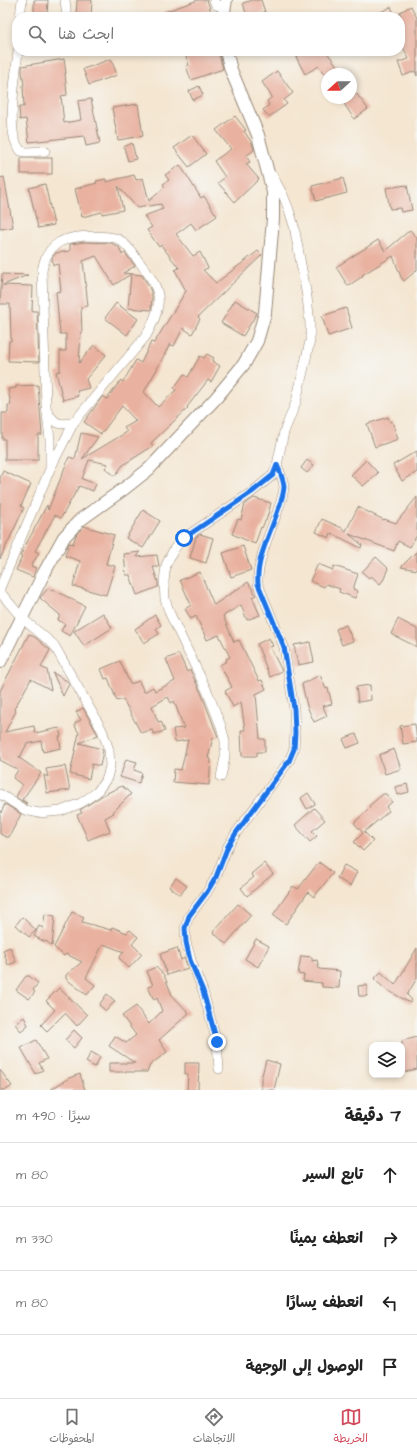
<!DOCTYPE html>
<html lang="ar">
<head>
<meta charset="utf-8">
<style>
  body { margin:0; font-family:"Architects Daughter","Playpen Sans Arabic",sans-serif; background:#f2f2f2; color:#222; direction:rtl }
  .controls { position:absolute; right:12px; bottom:12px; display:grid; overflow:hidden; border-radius:8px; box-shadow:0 2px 6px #0003 }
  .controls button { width:36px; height:36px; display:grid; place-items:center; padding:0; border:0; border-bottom:1px solid #e0e0e0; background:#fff; color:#222; font:20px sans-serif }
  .compass { position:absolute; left:321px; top:68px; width:36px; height:36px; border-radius:50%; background:#fff; box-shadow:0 2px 6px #0003; rotate:249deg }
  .stop { position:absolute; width:12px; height:12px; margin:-9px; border:3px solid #1a73e8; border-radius:50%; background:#fff }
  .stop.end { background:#1a73e8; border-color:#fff; box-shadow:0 1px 4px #0008 }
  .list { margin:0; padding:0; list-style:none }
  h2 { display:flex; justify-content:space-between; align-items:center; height:52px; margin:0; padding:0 16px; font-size:17px }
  h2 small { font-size:13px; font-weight:400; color:#767676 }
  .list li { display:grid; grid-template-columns:26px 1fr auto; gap:12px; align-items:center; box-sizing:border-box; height:64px; padding:0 16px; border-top:1px solid #e0e0e0 }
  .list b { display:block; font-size:15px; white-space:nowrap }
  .list em { font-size:13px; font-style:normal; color:#767676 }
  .icon { flex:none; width:22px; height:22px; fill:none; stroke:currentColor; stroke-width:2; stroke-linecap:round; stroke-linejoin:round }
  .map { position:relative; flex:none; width:417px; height:1090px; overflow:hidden; direction:ltr }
  .search { position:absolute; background:#fff; box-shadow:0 2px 6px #0003; left:12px; right:12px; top:12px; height:44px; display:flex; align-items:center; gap:10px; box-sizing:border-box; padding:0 14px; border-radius:16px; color:#767676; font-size:15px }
  .sheet { height:308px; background:#fff }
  nav { display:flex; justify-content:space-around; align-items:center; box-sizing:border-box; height:56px; border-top:1px solid #e0e0e0; background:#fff; font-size:11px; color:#767676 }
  nav a { display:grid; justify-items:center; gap:2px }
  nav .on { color:#d1495b }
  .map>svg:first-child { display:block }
</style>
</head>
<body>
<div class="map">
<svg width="417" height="1090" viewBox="0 0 417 1090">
  <rect width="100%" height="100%" fill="#f6f6f2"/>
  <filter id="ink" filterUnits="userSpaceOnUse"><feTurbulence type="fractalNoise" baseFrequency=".025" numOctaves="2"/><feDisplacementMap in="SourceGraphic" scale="8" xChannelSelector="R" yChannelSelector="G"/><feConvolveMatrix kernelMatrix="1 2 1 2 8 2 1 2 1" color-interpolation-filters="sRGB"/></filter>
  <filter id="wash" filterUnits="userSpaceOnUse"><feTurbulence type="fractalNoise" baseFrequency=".012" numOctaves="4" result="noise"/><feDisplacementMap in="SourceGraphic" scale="16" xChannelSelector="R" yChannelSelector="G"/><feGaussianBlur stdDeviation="0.9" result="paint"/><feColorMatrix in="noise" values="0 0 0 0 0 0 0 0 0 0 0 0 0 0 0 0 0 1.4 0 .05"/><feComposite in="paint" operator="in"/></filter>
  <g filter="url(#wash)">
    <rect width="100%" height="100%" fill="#f4e6d1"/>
    <g id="blocks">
      <g fill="#e9b19f">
        <path d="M34,0H48L47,17H34Z"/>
        <path d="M77,0H92L91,17H76Z"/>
        <path d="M198,0H207L213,17H153V16Z"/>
        <path d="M253,0H261L265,12L247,17L243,3Z"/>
        <path d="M411,6L417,18V76L415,71L403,76L398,62L409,59L400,41V38L403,36L400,30V12Z"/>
        <path d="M391,7L396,17H370Z"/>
        <path d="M184,51H218L223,69L191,80L186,66L189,65Z"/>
        <path d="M304,51H326L343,74H324L319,66L305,74L296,57Z"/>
        <path d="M64,59L66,73H65L67,95L61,96L64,123L81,120L78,101L91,99L100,143L86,146L84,136L29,142L26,119L20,120L19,107H24L23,85H24L22,71V66Z"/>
        <path d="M111,59L117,75L89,85L83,69Z"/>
        <path d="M277,71L293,93L284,100L287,104L269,117L263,110L269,105L267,101L272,97L262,82Z"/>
        <path d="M199,86L203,95L193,100L189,91Z"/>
        <path d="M356,93L368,109L354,119L343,102L351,98Z"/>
        <path d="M138,104L143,136L118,140L112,108Z"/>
        <path d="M235,116L246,130L244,131L252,143L254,150L246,156L250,162L246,164L259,179L235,202L218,183L225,177L214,161L231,149L216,130Z"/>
        <path d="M192,135L206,154L189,167L174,148Z"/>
        <path d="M132,143L136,159L128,161L124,147Z"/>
        <rect x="21" y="158" width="31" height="16"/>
        <path d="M180,165L201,198L204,196L217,216L196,230L191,223L176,234L193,256L200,252L208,268L203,270L216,283L258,251L262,255L198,317L200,319L192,334L183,328L174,346L170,344L157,369L144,392L158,407L176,390L174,388L184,374L188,377L200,356L204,358L207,354L214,358L212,361L220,366L211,382L208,380L187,407L188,408L151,443L153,446L123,465L115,476L105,468L108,464L89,460L82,479L96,484L93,491L79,486L61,518L55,515L35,551L39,553L31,566L36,568L33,577L16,570L22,557L20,556L47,505L48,510L69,457L75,459L81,433L98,437L82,459L127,432L124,428L136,421L122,406L101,434L84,422L103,396L107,399L121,380L123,382L136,360L141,363L151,342L154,343L186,291L175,270L179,268L161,245L159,247L147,230L152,227L144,216L163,209L161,204L137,208L118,186L123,210L102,214V212L82,217L75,189L97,183L96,181L106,179V182L134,175L136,180L143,178L149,201L165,187L163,184L169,180L165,175Z"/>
        <path d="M4,177L13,227L0,229V178Z"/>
        <path d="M343,178L347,193L316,201L312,186Z"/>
        <path d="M45,184L54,225L38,228L29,188Z"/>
        <path d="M407,185L412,210L401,212L400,208L390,209L386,188Z"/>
        <path d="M410,230L417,238V270L404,281L401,277L393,256L362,275L363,276L348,286L336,267L378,240L385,251Z"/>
        <path d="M84,242L111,243L119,247L122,255L125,253L135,266L123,273L142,275L150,289L152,296L151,310L128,308L131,274L114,285L96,256L83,261L88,306L81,307L82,333H81L79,363L94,345L106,355L86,379L89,388L77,391L78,396L63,400L56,372L60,371V351H66V334H60L56,292L61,291L58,264L53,265L52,258L56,253L70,251V244Z"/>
        <path d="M2,274L28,275L3,285L33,286L32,311H37L39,362L8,361L9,341H11L10,304H0Z"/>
        <path d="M235,300L257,313L243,336L221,323Z"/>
        <path d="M116,303L138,319L127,335L105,318Z"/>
        <path d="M346,308L352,328L328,336L322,316Z"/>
        <path d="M38,385L42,435H38V460H5V439H2V413H8V405H11L8,389L16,388V386Z"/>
        <path d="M388,417L390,422L392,421L398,439L375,447L367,424Z"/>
        <path d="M417,451V472L402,481L393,465Z"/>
        <path d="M307,460L314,465L307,473L301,468Z"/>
        <path d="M366,460L378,473L363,486L351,475Z"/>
        <path d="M3,471L31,484L21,506L24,508L0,559V478Z"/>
        <path d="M417,497V535L410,547L398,541L394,551L349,534L362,545L361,548L331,533L329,538L316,532L322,519L342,528L346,531L358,507L384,520V519L396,523Z"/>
        <path d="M254,498L271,503L266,521H265L262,528L261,527L255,544L232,534L238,519L241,520L245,504Z"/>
        <path d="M143,510L160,521L143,548L126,538Z"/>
        <path d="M84,526L114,535L106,564L115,566L106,595L73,586L80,561L65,556L69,543L73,544L76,535Z"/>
        <path d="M200,534L213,538L206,563L190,558L196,537Z"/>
        <path d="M243,546L251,570L231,577L223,553Z"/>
        <path d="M417,551V570L401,567Z"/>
        <path d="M140,552L137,557L157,555L159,567H153L158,582V587L137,595L130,575H126L124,554Z"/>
        <path d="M376,557L388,568L384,579L380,584L371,576L369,578L362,572Z"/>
        <path d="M318,564L333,570L334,566L358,574L353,589L358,591L355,598L339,592L340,589L326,584L324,587L310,581Z"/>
        <path d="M200,572L214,605L248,582L256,595L252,597L260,615L247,620L241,605L223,616L234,642L239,640L259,681L262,680L266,689L256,694L260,739H265V752H257V756H242L241,730H245L241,702L233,707L225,691L232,687L220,665L227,661L226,659L230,657L219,635L207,640L196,616L191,619L185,609L191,605L180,580Z"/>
        <path d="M48,588L51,590L52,589L85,606L70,636L61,631L65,624L58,620L60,615L40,598Z"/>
        <path d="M103,613L112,628L84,646L74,631Z"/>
        <path d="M155,615L161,625L156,629L159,634L144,643L135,629Z"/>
        <path d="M398,619L417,629V647L391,634Z"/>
        <path d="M346,625L353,641L342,645L336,629Z"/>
        <path d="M29,634L36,638L50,650L41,667L47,670L51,690L31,679L14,709L16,711L5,732L34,726L35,733L59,728L61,736L59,737L61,748L43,752L41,741L27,744L20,757H18L41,773L22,800L27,803L26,804L16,797L22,785L13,778L18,770L0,760V691Z"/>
        <path d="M269,638L273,646L270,647L282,671L270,677L257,644Z"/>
        <path d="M310,642L314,662L298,665L294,645Z"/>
        <path d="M179,654L187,672L190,670L202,695L218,737L213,738L208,758L211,759L209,785L173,782L174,769L181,770L188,740L175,742L173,729L184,728L174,701L171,703L168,697L152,706L158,722L161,721L165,731L154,734L152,730L141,733L123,699L117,701L108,678L105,679L101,669L120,661L130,684L139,681L144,692L153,687L155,691L175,681L166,659Z"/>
        <path d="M53,673L67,681L69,684L63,696Z"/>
        <path d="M320,675L326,689L328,688L332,704L323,706L327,716L314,722L307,706L302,684Z"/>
        <path d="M370,685L371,700L358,702L356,687Z"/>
        <path d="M83,708L98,735L79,743L102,749L103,751L100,766L92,764L89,779L70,774L79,733L75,726V723L81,720L76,712Z"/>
        <path d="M415,724L417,742L403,744L400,726Z"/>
        <path d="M356,734L360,743L347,748L343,739Z"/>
        <path d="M394,749L401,769L385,774L379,755Z"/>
        <path d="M126,759L137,762L134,770L142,773L139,783L120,777Z"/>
        <path d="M65,766L70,790L47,793L44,775L48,777L46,769Z"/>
        <path d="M407,784L409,792L398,795L395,787Z"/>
        <path d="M122,786L131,794L113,812L114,813L105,818L110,831L88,840L77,815L82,813L80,810L103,795Z"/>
        <path d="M308,793L315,804L307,809L301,798Z"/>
        <path d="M383,794H386L392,802L386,807L389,811L364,832L373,841L363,851L354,842L363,833L354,823L370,808L369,806Z"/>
        <path d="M5,804L21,814L9,837H6L0,834V815Z"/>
        <path d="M314,808L325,820L312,831L317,836L310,842L295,825Z"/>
        <path d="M319,862L333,873L314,897L308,892L286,924L273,915L293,886L298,889Z"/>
        <path d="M264,863L273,874L247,896L241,888L254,877L251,874Z"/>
        <path d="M344,865L357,872L350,886L337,878Z"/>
        <path d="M176,878L187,886L180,895L169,887Z"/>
        <path d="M238,904L251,915L226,944L213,932Z"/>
        <path d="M72,912L84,917L82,922L111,930L112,927L127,933L130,930L138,937L132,944L142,954L129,968L119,958L124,952L103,944L86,978L95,985L87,995L66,979V975L82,962L66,954L64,956L54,947Z"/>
        <path d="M45,914L55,916L52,946L46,941L45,942L34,936L39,926L43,928Z"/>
        <path d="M22,917L36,930L29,937L16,925Z"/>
        <path d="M256,939L269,946L258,967L245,959Z"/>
        <path d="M10,947L16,962L8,965L3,950Z"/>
        <path d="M177,948L181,960L184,958L188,968L167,975L160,954Z"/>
        <path d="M417,948V978L407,995L412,1000L410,1003L384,988L374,979L381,972L395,985Z"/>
        <path d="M301,956L312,957V961L317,960L319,969L340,971L339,988L322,987V983L303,981L304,975L298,974Z"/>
        <path d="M156,967L164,975L172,995L189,1013L159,1040L167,1052L150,1065L147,1072H109V1063H135L109,1046L115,1036L126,1043L136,1035L122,1016L136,1006L149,1024L162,1011L157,998L154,1000L148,987L153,985L147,971Z"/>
        <path d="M26,976H29L38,983L33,990L35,992L29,999L16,990Z"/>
        <path d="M367,985V996H359L358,986Z"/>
        <path d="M59,988L87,1015L77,1026L65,1013L47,1031L41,1025L55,1010L46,1001Z"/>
        <path d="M107,994L115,1001L106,1011L99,1005Z"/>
        <path d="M24,1017L28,1025L21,1031L15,1024Z"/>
        <path d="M74,1030L82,1038L74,1048L65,1040Z"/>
        <path d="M417,1037V1069L402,1073V1041Z"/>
        <path d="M36,1040L47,1059L39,1063L43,1070L36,1074L21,1048Z"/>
        <path d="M91,1052L100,1057L95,1067L86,1062Z"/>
        <path d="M266,1060L280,1064L274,1090H261V1079Z"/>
        <path d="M185,1063H199L198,1090H187L188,1074H185Z"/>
        <path d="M0,1070L12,1086L6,1090H0Z"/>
        <path d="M80,1074L85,1090H50L69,1078Z"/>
      </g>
    </g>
  </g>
  <g filter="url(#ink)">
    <use href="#blocks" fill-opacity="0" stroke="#988878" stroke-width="1"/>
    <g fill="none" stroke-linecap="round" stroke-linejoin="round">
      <defs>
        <g id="minor">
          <path d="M65,0L67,17"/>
          <path d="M214,0L216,5L225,7"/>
          <path d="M20,17L22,0"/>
          <path d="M18,51C16,74 9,115 14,137C15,142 17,146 21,151L26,152L45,151"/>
          <path d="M47,412C56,424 59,426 74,422"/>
          <path d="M0,588L50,469L74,422L146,336C166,300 161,289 137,259C132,252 126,243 118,239C110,236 102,237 94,236C66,236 47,241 42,271L46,405L50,440V469"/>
          <path d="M0,592L22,618L54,645L102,730L109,750L110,766L107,778L97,792L81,803L61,811L39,813L25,810L0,794"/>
          <path d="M221,777L225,757V741L221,726L208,693L170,614L165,599L164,582L166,565L174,549L184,538L252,492L273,475L277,465L284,432L296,402L310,341V324L307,297L294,226L289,210L283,195L272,175"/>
          <path d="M219,1069L217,1042L203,991L191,960L186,942L185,928L189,916L207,892L216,877L228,846L236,833L289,761L294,749L295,733L294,709L284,647L258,584C257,560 269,536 277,513C280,504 284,495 284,486C283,478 280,472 277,465"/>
        </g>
        <g id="secondary">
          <path d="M223,17L226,0"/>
          <path d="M0,662L44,573L64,537L80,520L125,488L149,469L216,398L244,364L257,341L265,313L273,219V192L258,135L231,70L226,51"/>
        </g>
      </defs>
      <use href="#minor" stroke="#988878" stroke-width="10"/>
      <use href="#secondary" stroke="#988878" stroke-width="14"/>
      <use href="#minor" stroke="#fff" stroke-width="9"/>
      <use href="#secondary" stroke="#fff" stroke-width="12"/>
    </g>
  </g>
  <g fill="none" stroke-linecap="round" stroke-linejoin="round" filter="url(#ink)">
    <path stroke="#1a73e8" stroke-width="5" d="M184,538L252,492L273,475L277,465C280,472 283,478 284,486C284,495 280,504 277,513C269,536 256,560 258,584L284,647L294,709L295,733L294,749L289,761L236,833L228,846L216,877L207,892L189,916L185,928L186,942L190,960L203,991L217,1042"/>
  </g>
</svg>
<div class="controls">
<button><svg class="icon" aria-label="layers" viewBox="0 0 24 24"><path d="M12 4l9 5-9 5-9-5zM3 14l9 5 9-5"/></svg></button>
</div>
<svg class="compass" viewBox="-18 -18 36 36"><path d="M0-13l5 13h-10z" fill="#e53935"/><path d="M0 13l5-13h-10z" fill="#767676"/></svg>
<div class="stop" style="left:184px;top:538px"></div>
<div class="stop end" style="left:217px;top:1042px"></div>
<div class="search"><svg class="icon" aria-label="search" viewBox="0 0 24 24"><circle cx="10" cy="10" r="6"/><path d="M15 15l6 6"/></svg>ابحث هنا</div>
</div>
<section class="sheet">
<h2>7 دقيقة<small>سيرًا · 490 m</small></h2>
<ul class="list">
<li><svg class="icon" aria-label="ahead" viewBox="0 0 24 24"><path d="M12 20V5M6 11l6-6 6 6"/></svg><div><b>تابع السير</b></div><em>80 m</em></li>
<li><svg class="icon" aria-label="right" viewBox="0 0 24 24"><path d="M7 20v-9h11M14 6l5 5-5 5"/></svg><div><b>انعطف يمينًا</b></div><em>330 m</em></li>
<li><svg class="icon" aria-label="left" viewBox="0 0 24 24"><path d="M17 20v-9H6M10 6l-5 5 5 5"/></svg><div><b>انعطف يسارًا</b></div><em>80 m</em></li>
<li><svg class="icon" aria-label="arrive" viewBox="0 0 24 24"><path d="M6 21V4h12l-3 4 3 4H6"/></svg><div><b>الوصول إلى الوجهة</b></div></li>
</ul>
</section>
<nav>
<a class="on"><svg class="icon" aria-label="map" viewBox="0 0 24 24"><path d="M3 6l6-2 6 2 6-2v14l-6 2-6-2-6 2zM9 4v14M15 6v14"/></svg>الخريطة</a>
<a><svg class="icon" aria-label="directions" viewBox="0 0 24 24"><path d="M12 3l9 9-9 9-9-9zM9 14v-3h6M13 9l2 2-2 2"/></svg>الاتجاهات</a>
<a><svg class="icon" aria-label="saved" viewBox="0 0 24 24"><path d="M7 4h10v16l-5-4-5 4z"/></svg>المحفوظات</a>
</nav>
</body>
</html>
